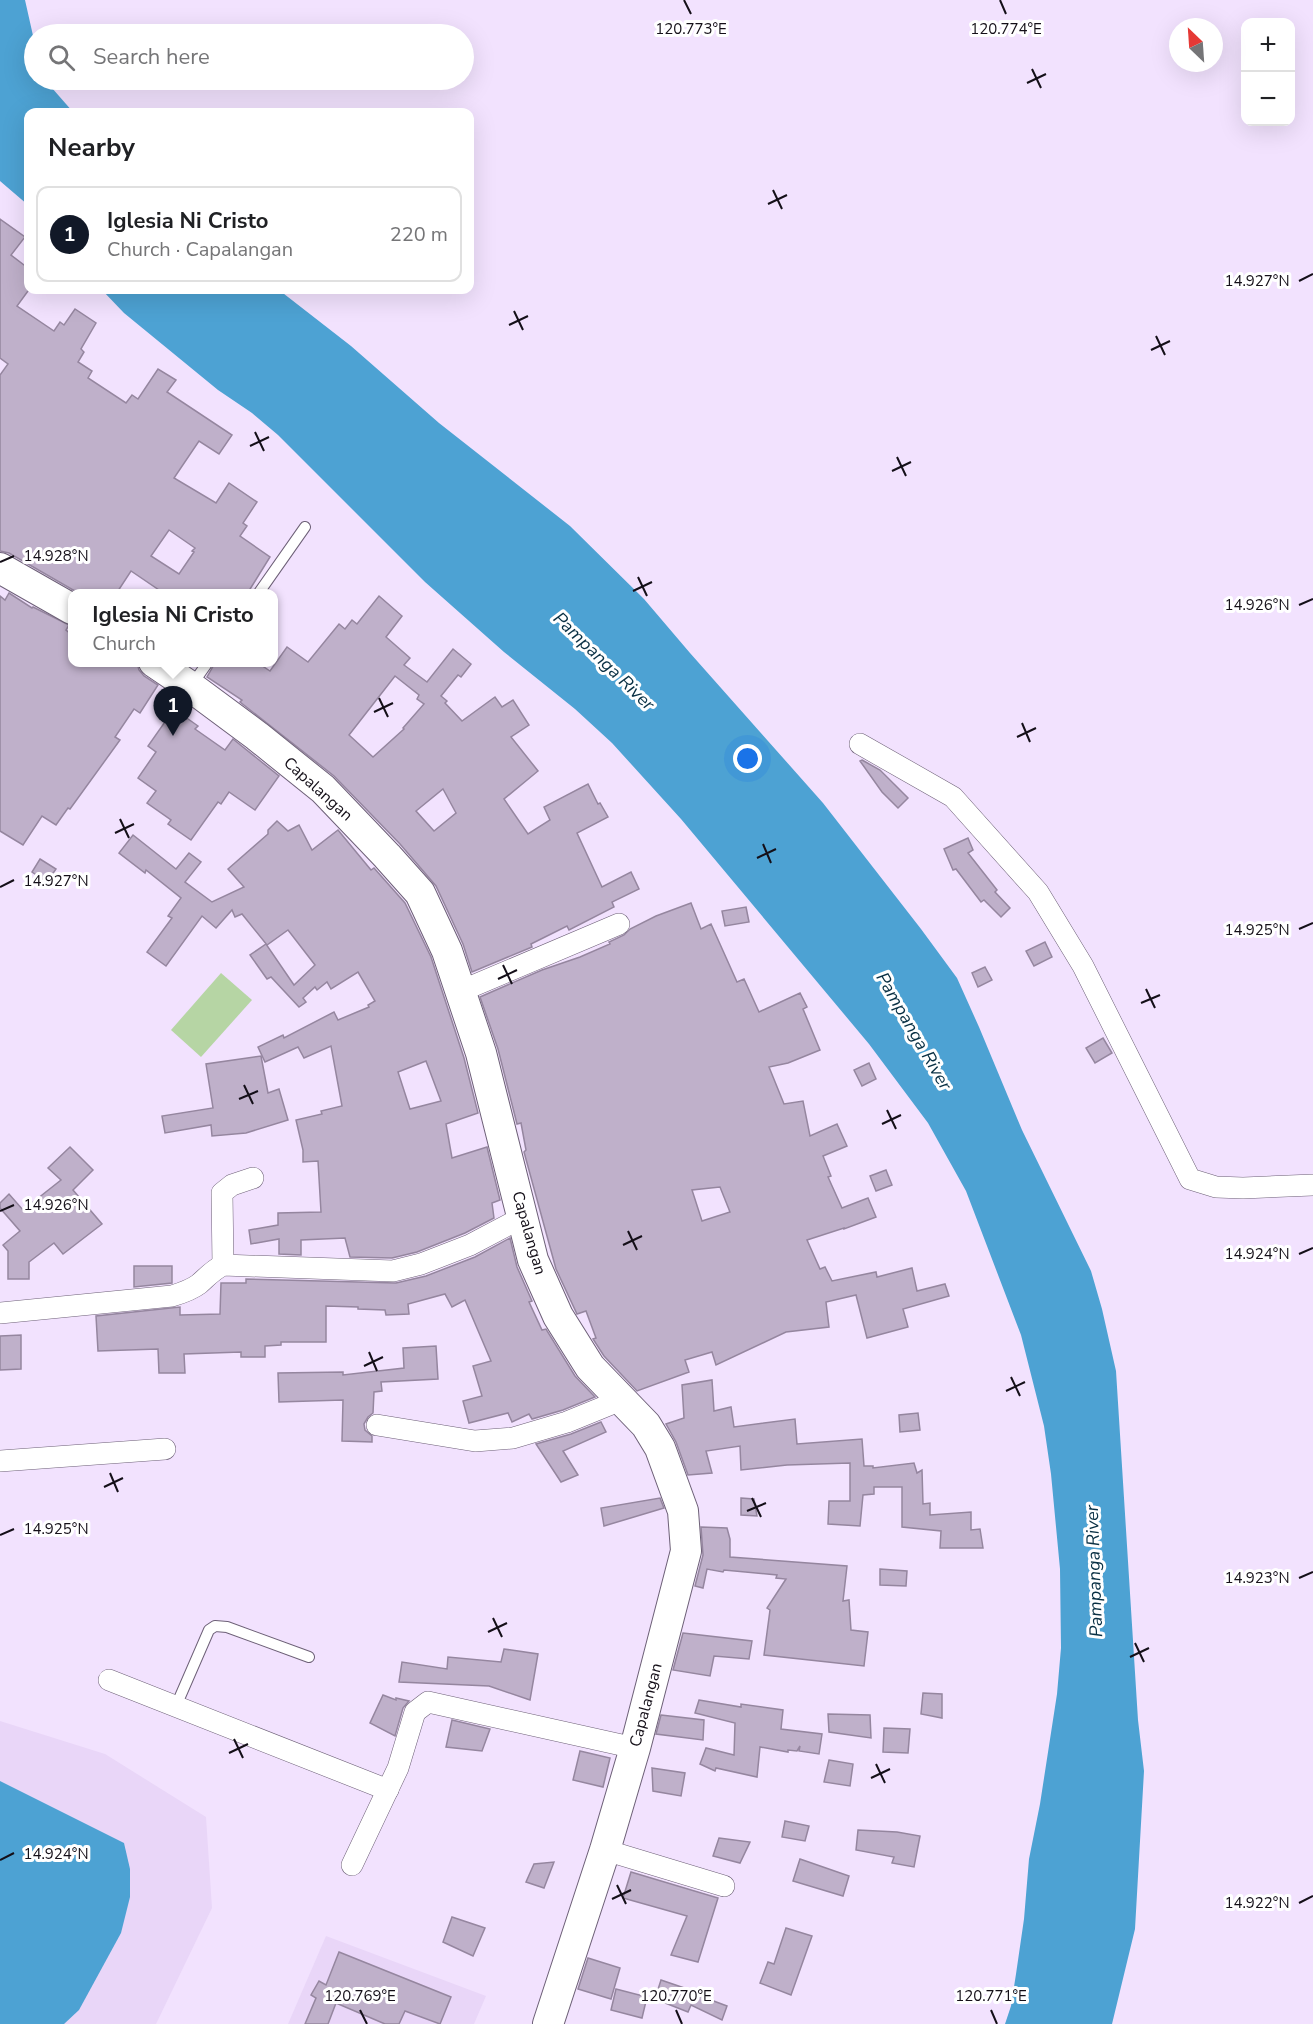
<!DOCTYPE html>
<html lang="en">
<head>
<meta charset="utf-8">
<style>
  body { margin:0; font-family:"Nunito Sans",sans-serif; background:#f6f6f6; color:#202124 }
  .controls { position:absolute; right:18px; top:18px; display:grid; overflow:hidden; border-radius:12px; box-shadow:0 6px 24px #0002 }
  .controls button { width:54px; height:54px; display:grid; place-items:center; padding:0; border:0; border-bottom:2px solid #e0e0e0; background:#fff; color:#202124; font:30px sans-serif }
  .compass { position:absolute; left:1169px; top:18px; width:54px; height:54px; border-radius:50%; background:#fff; box-shadow:0 6px 24px #0002; rotate:335deg }
  .you { position:absolute; left:748px; top:759px; width:21px; height:21px; margin:-15px; border:4px solid #fff; border-radius:50%; background:#1a73e8; box-shadow:0 0 0 9px #1a73e833 }
  .badge { display:grid; place-items:center; width:39px; height:39px; border-radius:50%; background:#111827; color:#fff; font-size:20px; font-weight:700 }
  .pin { position:absolute; translate:-50% -50px; filter:drop-shadow(0 2px 3px #0008) }
  .pin::after { content:''; position:absolute; top:32px; width:21px; height:18px; background:inherit; clip-path:polygon(0 0,100% 0,50% 100%) }
  .popup { position:absolute; left:68px; top:589px; width:210px; height:78px; box-sizing:border-box; display:grid; place-content:center; border-radius:12px; background:#fff; filter:drop-shadow(0 2px 4px #0005); font-size:20px; white-space:nowrap; color:#757577 }
  .popup b { font-size:22px; color:#202124 }
  .popup::after { content:''; position:absolute; left:50%; top:100%; margin-left:-12px; border:12px solid transparent; border-top-color:#fff }
  .list { margin:0; padding:0; list-style:none }
  h2 { display:flex; justify-content:space-between; align-items:center; height:78px; margin:0; padding:0 24px; font-size:26px }
  h2 small { font-size:20px; font-weight:400; color:#757577 }
  .list li { display:grid; grid-template-columns:39px 1fr auto; gap:18px; align-items:center; box-sizing:border-box; height:96px; margin:0 12px 12px; padding:0 12px; border:2px solid #e0e0e0; border-radius:12px }
  .list b { display:block; font-size:22px; white-space:nowrap }
  .list p { margin:0; font-size:20px; white-space:nowrap; color:#757577 }
  .list em { font-size:20px; font-style:normal; color:#757577 }
  .icon { flex:none; width:33px; height:33px; fill:none; stroke:currentColor; stroke-width:2; stroke-linecap:round; stroke-linejoin:round }
  .map { position:relative; flex:none; width:1313px; height:2024px; overflow:hidden }
  .search { position:absolute; background:#fff; box-shadow:0 6px 24px #0002; left:24px; top:24px; width:450px; height:66px; display:flex; align-items:center; gap:15px; box-sizing:border-box; padding:0 21px; border-radius:33px; color:#757577; font-size:22px }
  .panel { position:absolute; background:#fff; box-shadow:0 6px 24px #0002; left:24px; top:108px; width:450px; height:186px; border-radius:12px }
  .map>svg:first-child { display:block }
</style>
</head>
<body>
<div class="map">
<svg width="1313" height="2024" viewBox="0 0 1313 2024">
  <rect width="100%" height="100%" fill="#f2e2fe"/>
  <g fill="#e9d6f8">
    <path d="M0,1721L105,1754L206,1817L212,1908L156,2024H0Z"/>
    <path d="M326,1936L486,1996L474,2024H288Z"/>
  </g>
  <path fill="#b6d5a4" d="M221,973L252,1000L201,1057L171,1030Z"/>
  <g fill="#4da2d3">
    <path d="M0,0H25L34,40V80H45L73,112H28V205L0,181Z"/>
    <path d="M102,290H279L351,346L439,423L570,526L644,599L690,653L823,803L921,929L957,978L979,1027L1022,1130L1091,1271L1102,1309L1116,1371L1138,1720L1144,1771L1135,1929L1112,2024H1005L1011,2006L1016,1974L1024,1919L1029,1859L1040,1804L1057,1694L1061,1648L1060,1569L1051,1474L1044,1426L1021,1335L966,1191L928,1123L869,1044L681,819L612,743L575,709L504,652L425,582L278,435L252,413L218,390L124,313Z"/>
    <path d="M0,1781L124,1843L130,1869V1897L121,1933L79,2010L64,2024H0Z"/>
  </g>
  <g fill="#bfb0ca" stroke="#95869f" stroke-width="1.5" fill-rule="evenodd">
    <path d="M0,219L25,237L11,255L28,268V291L17,306L54,331L60,322L64,325L75,309L96,323L81,349L84,352L78,362L92,371L88,378L126,403L132,395L138,399L158,369L176,380L167,392L232,435L219,454L199,441L174,478L216,503L229,483L257,502L243,523L247,526L240,536L270,557L247,594H165L131,571L116,594H80L9,553L0,551V375L8,364L0,358ZM169,530L195,548L192,551L194,552L179,574L151,556Z"/>
    <path d="M9,593L32,608L33,607L69,625L66,630L72,635V663H137L139,670L144,676L158,685L140,713L134,709L115,737L120,740L70,809L68,808L56,825L42,816L23,845L0,831V596L5,600Z"/>
    <path d="M379,596L402,616L386,637L410,658L404,665L427,682L453,649L471,664L461,677L458,675L441,696L447,701L445,703L462,721L495,697L502,707L513,700L529,725L511,737L538,771L504,799L528,834L550,820L544,807L588,784L598,804L600,803L608,817L577,833L602,887L631,872L639,889L612,902L614,907L569,930L567,926L531,944L532,947L472,972L463,944L436,886L400,844L334,776L240,702L242,700L207,677L215,663H258L270,671L287,647L308,662L339,624L345,629L352,620L357,624ZM395,676L419,695L417,699L424,704L403,728L404,729L373,757L349,735ZM443,789L456,813L434,831L416,811Z"/>
    <path d="M174,709L198,726L195,729L225,750L233,739L279,776L255,810L229,792L221,804L218,802L191,840L168,824L171,820L147,803L156,791L138,778L156,752L148,746Z"/>
    <path d="M862,760L880,770L908,798L898,808L882,792L860,761Z"/>
    <path d="M277,821L288,831L299,825L312,850L338,830L371,870L374,868L405,903L431,957L464,1058L478,1113L446,1124L452,1158L487,1147L500,1200L492,1203L494,1218L465,1233L417,1252L392,1258L350,1257L345,1238L301,1240V1255L279,1254V1239L251,1244L249,1230L278,1225V1213L321,1212L318,1161L303,1162V1150L296,1120L322,1114L321,1111L342,1106L331,1046L304,1058L298,1047L265,1062L258,1047L283,1035L284,1038L334,1012L338,1020L369,1007L368,1005L375,1001L358,972L331,989L327,982L317,990L315,987L303,998L306,1002L299,1007L271,977L267,979L250,955L266,944L294,985L315,965L288,930L267,945L242,914L235,917L232,910L216,928L202,916L166,966L147,952L172,918L168,916L181,898L146,870L145,873L119,853L133,835L176,869L189,853L201,862L185,882L212,902L244,887L228,869L268,834V830ZM426,1061L441,1101L410,1109L398,1072Z"/>
    <path d="M968,838L973,850L968,853L997,890L995,892L1010,908L1001,917L984,900L981,902L956,869L953,870L944,849Z"/>
    <path d="M40,859L56,869L47,882L32,872Z"/>
    <path d="M691,903L701,929L711,924L737,982L744,979L759,1012L800,993L807,1007L803,1009L820,1050L788,1063L769,1067L784,1104L803,1101L810,1136L837,1124L847,1146L823,1156L831,1176L828,1177L842,1208L868,1198L876,1217L844,1229V1228L807,1240L820,1269L825,1267L832,1281L876,1272L877,1277L912,1268L917,1291L945,1284L949,1296L903,1309L908,1327L867,1338L856,1295L826,1302L829,1327L786,1332L716,1365L712,1352L685,1360L689,1372L637,1391L604,1356L593,1339L596,1338L586,1311L577,1314L556,1269L524,1152L526,1150L521,1123L517,1124L498,1049L480,997L542,970L580,957L610,944L609,942L624,935L630,929L656,916ZM720,1187L730,1212L702,1221L692,1190Z"/>
    <path d="M746,907L749,922L725,926L722,911Z"/>
    <path d="M1045,942L1052,957L1034,966L1026,951Z"/>
    <path d="M985,967L992,980L978,987L972,973Z"/>
    <path d="M1103,1038L1112,1053L1095,1063L1086,1048Z"/>
    <path d="M261,1056L268,1093L279,1089L288,1120L246,1133L212,1136L211,1125L165,1133L162,1116L213,1108L206,1064Z"/>
    <path d="M869,1063L876,1079L862,1086L854,1070Z"/>
    <path d="M70,1147L93,1170L73,1190L102,1224L63,1254L54,1243L29,1262V1279H8V1251L3,1245L20,1231L0,1208V1203L9,1194L23,1210L61,1180L48,1168Z"/>
    <path d="M886,1170L892,1185L876,1191L870,1176Z"/>
    <path d="M510,1238L517,1267L532,1301L529,1302L542,1330L546,1329L575,1376L595,1397L563,1410L532,1419L529,1414L512,1422L508,1413L469,1423L463,1401L482,1396L473,1366L491,1361L465,1300L452,1307L445,1294L408,1304L409,1314L386,1315L385,1310L358,1309V1307L326,1306V1342H281V1345L265,1346V1357H241V1352L184,1354L185,1373H159L158,1349L98,1351L96,1316L180,1307V1315L220,1314L221,1283H246V1279L396,1283L426,1276L475,1257Z"/>
    <path d="M134,1266H172V1283L134,1287Z"/>
    <path d="M21,1335V1369L0,1370V1336Z"/>
    <path d="M436,1346L438,1379L381,1382L382,1391L374,1392L373,1413L368,1417L364,1424L365,1430L372,1436V1442L342,1441L343,1400L279,1402L278,1373L343,1372V1375L404,1368L403,1348Z"/>
    <path d="M712,1380L714,1411L731,1407L734,1427L795,1419L797,1444L862,1439L864,1466H873V1468L914,1463L917,1473L922,1470L923,1504L930,1503V1515L971,1512V1530L980,1529L983,1548H940L941,1531L902,1527V1487H874V1494L863,1495L860,1526L828,1524L829,1501H850V1463L787,1465L741,1470L740,1446L706,1451L712,1473L688,1475L676,1442L666,1424L684,1418L682,1385Z"/>
    <path d="M918,1413L920,1430L900,1432L899,1415Z"/>
    <path d="M601,1422L606,1432L563,1451L578,1475L561,1482L536,1444L571,1434Z"/>
    <path d="M660,1498L664,1508L604,1526L601,1508Z"/>
    <path d="M741,1498L754,1499L757,1516L741,1515Z"/>
    <path d="M701,1527L727,1528L730,1539V1557L847,1566L843,1601L849,1600L851,1630L868,1632L864,1666L764,1655L770,1610L767,1608L786,1579L776,1578L777,1575L724,1570L723,1572L707,1569L703,1588L695,1586L703,1555Z"/>
    <path d="M880,1569L907,1571L906,1586L880,1585Z"/>
    <path d="M683,1633L752,1641L749,1659L714,1656L710,1676L673,1670Z"/>
    <path d="M504,1649L538,1654L530,1700L489,1686L399,1682L402,1662L447,1669L448,1657L501,1662Z"/>
    <path d="M923,1693L942,1694V1718L921,1714Z"/>
    <path d="M383,1695L396,1700V1698L409,1701L403,1708L395,1736L370,1723Z"/>
    <path d="M699,1700L741,1707V1704L783,1710L781,1729L822,1734L819,1754L799,1751L800,1746L797,1751L788,1750V1752L760,1747L757,1777L716,1768L715,1771L700,1764L706,1748L734,1755L735,1723L695,1713Z"/>
    <path d="M828,1714L870,1715L871,1738L829,1732Z"/>
    <path d="M661,1715L704,1720L703,1740L656,1734Z"/>
    <path d="M452,1720L490,1729L482,1751L446,1747Z"/>
    <path d="M884,1728L910,1729L908,1753L883,1752Z"/>
    <path d="M580,1751L610,1758L603,1787L573,1780Z"/>
    <path d="M829,1760L853,1764L850,1786L824,1782Z"/>
    <path d="M652,1768L685,1773L681,1796L653,1791Z"/>
    <path d="M785,1821L809,1826L805,1841L782,1837Z"/>
    <path d="M858,1830L897,1832L920,1836L914,1867L892,1863L894,1857L856,1850Z"/>
    <path d="M719,1838L750,1842L740,1863L713,1856Z"/>
    <path d="M800,1859L849,1876L843,1896L793,1881Z"/>
    <path d="M554,1862L544,1888L526,1882L534,1864Z"/>
    <path d="M631,1872L718,1898L698,1962L671,1955L687,1916L623,1898Z"/>
    <path d="M452,1917L485,1928L473,1956L443,1942Z"/>
    <path d="M786,1928L812,1936L791,1995L760,1983L768,1962L774,1964Z"/>
    <path d="M339,1952L451,1997L440,2024L405,2011L399,2024H385L336,2003L328,2024H305L316,1998L311,1995L319,1981L326,1985Z"/>
    <path d="M588,1958L620,1968L611,1999L578,1989Z"/>
    <path d="M661,1980L696,1992L695,1994L727,2006L722,2020L691,2005L688,2012L655,1999Z"/>
    <path d="M616,1989L647,1997L642,2018L611,2010Z"/>
  </g>
  <g fill="none" stroke-linecap="round" stroke-linejoin="round">
    <defs>
      <g id="lane">
        <path d="M258,594L305,527"/>
        <path d="M191,686L208,662"/>
        <path d="M176,1706L209,1630L215,1626L227,1627L309,1657"/>
      </g>
      <g id="street">
        <path d="M860,744L953,797L1038,892L1083,966L1190,1179L1216,1187L1243,1188L1313,1185"/>
        <path d="M461,991L619,924"/>
        <path d="M223,1265L222,1193L232,1185L253,1178"/>
        <path d="M0,1313L172,1296C182,1293 191,1290 199,1284C207,1277 213,1270 223,1265L393,1271L421,1264L470,1245L523,1217"/>
        <path d="M377,1425L475,1441L513,1438L567,1422L621,1400"/>
        <path d="M0,1461L165,1449"/>
        <path d="M109,1680L388,1790"/>
        <path d="M605,1850L724,1886"/>
        <path d="M352,1865L398,1768L415,1712L428,1702L635,1748"/>
      </g>
      <g id="secondary">
        <path d="M0,568L72,609"/>
        <path d="M154,662L191,687L257,736L323,789L387,856L420,893L447,951L481,1053L533,1260L558,1316L590,1367L646,1425L660,1448L683,1511L686,1551L635,1748L605,1850L548,2024"/>
      </g>
    </defs>
    <use href="#lane" stroke="#6d6077" stroke-width="12"/>
    <use href="#street" stroke="#6d6077" stroke-width="22"/>
    <use href="#secondary" stroke="#6d6077" stroke-width="32"/>
    <use href="#lane" stroke="#fff" stroke-width="10"/>
    <use href="#street" stroke="#fff" stroke-width="21"/>
    <use href="#secondary" stroke="#fff" stroke-width="30"/>
  </g>
  <path fill="none" stroke="#140f18" stroke-width="2" d="M684,0L691,14M1000,0L1006,14M1032,69L1041,88M1027,83L1046,74M773,190L782,209M768,204L787,195M1299,281L1313,274M514,311L523,330M509,325L528,316M1156,336L1165,355M1151,350L1170,341M255,432L264,451M250,446L269,437M897,457L906,476M892,471L911,462M0,562L14,556M638,577L647,596M633,591L652,582M1299,605L1313,599M379,698L388,717M374,712L393,703M1022,723L1030,742M1017,737L1036,728M120,819L129,838M115,833L134,824M763,844L771,863M757,858L776,849M0,887L14,880M1299,929L1313,923M503,965L512,984M498,979L517,970M1146,989L1155,1008M1141,1003L1160,995M244,1085L253,1104M239,1099L258,1091M887,1110L896,1129M882,1124L901,1115M0,1211L14,1205M628,1231L637,1250M623,1245L642,1236M1299,1254L1313,1248M369,1352L377,1371M364,1366L383,1357M1011,1377L1020,1396M1006,1391L1025,1382M110,1473L118,1492M104,1487L123,1478M752,1498L761,1517M747,1511L766,1503M0,1535L14,1529M1299,1578L1313,1572M493,1618L502,1637M488,1632L507,1623M1135,1643L1144,1662M1130,1657L1149,1648M234,1739L243,1758M229,1753L248,1744M876,1764L885,1783M871,1778L890,1769M0,1860L14,1853M617,1885L626,1904M612,1899L631,1890M1299,1903L1313,1896M360,2010L367,2024M676,2010L682,2024M991,2010L997,2024"/>
  <g text-anchor="middle" dominant-baseline="central" stroke-width="6" stroke-linejoin="round" paint-order="stroke">
    <g font-size="16" fill="#140f18" stroke="#fff">
      <text transform="translate(318 789) rotate(42)">Capalangan</text>
      <text transform="translate(529 1233) rotate(74)">Capalangan</text>
      <text transform="translate(646 1705) rotate(-75)">Capalangan</text>
    </g>
    <g font-size="18" font-style="italic" fill="#082f43" stroke="#fff">
      <text transform="translate(604 661) rotate(44)">Pampanga River</text>
      <text transform="translate(914 1031) rotate(60)">Pampanga River</text>
      <text transform="translate(1094 1571) rotate(-92)">Pampanga River</text>
    </g>
  </g>
  <g font-size="15" text-anchor="middle" fill="#140f18" stroke="#fff" stroke-width="6" stroke-linejoin="round" paint-order="stroke">
    <text x="691" y="34">120.773°E</text>
    <text x="1006" y="34">120.774°E</text>
    <text x="1257" y="286">14.927°N</text>
    <text x="56" y="561">14.928°N</text>
    <text x="1257" y="610">14.926°N</text>
    <text x="56" y="886">14.927°N</text>
    <text x="1257" y="935">14.925°N</text>
    <text x="56" y="1210">14.926°N</text>
    <text x="1257" y="1259">14.924°N</text>
    <text x="56" y="1534">14.925°N</text>
    <text x="1257" y="1583">14.923°N</text>
    <text x="56" y="1859">14.924°N</text>
    <text x="1257" y="1908">14.922°N</text>
    <text x="360" y="2001">120.769°E</text>
    <text x="676" y="2001">120.770°E</text>
    <text x="991" y="2001">120.771°E</text>
  </g>
</svg>
<div class="controls">
<button>+</button>
<button>−</button>
</div>
<svg class="compass" viewBox="-18 -18 36 36"><path d="M0-13l5 13h-10z" fill="#e53935"/><path d="M0 13l5-13h-10z" fill="#757577"/></svg>
<div class="you"></div>
<div class="pin badge" style="left:173px;top:736px">1</div>
<div class="popup"><b>Iglesia Ni Cristo</b>Church</div>
<div class="search"><svg class="icon" aria-label="search" viewBox="0 0 24 24"><circle cx="10" cy="10" r="6"/><path d="M15 15l6 6"/></svg>Search here</div>
<section class="panel">
<h2>Nearby<small></small></h2>
<ul class="list">
<li><span class="badge">1</span><div><b>Iglesia Ni Cristo</b><p>Church · Capalangan</p></div><em>220 m</em></li>
</ul>
</section>
</div>
</body>
</html>
